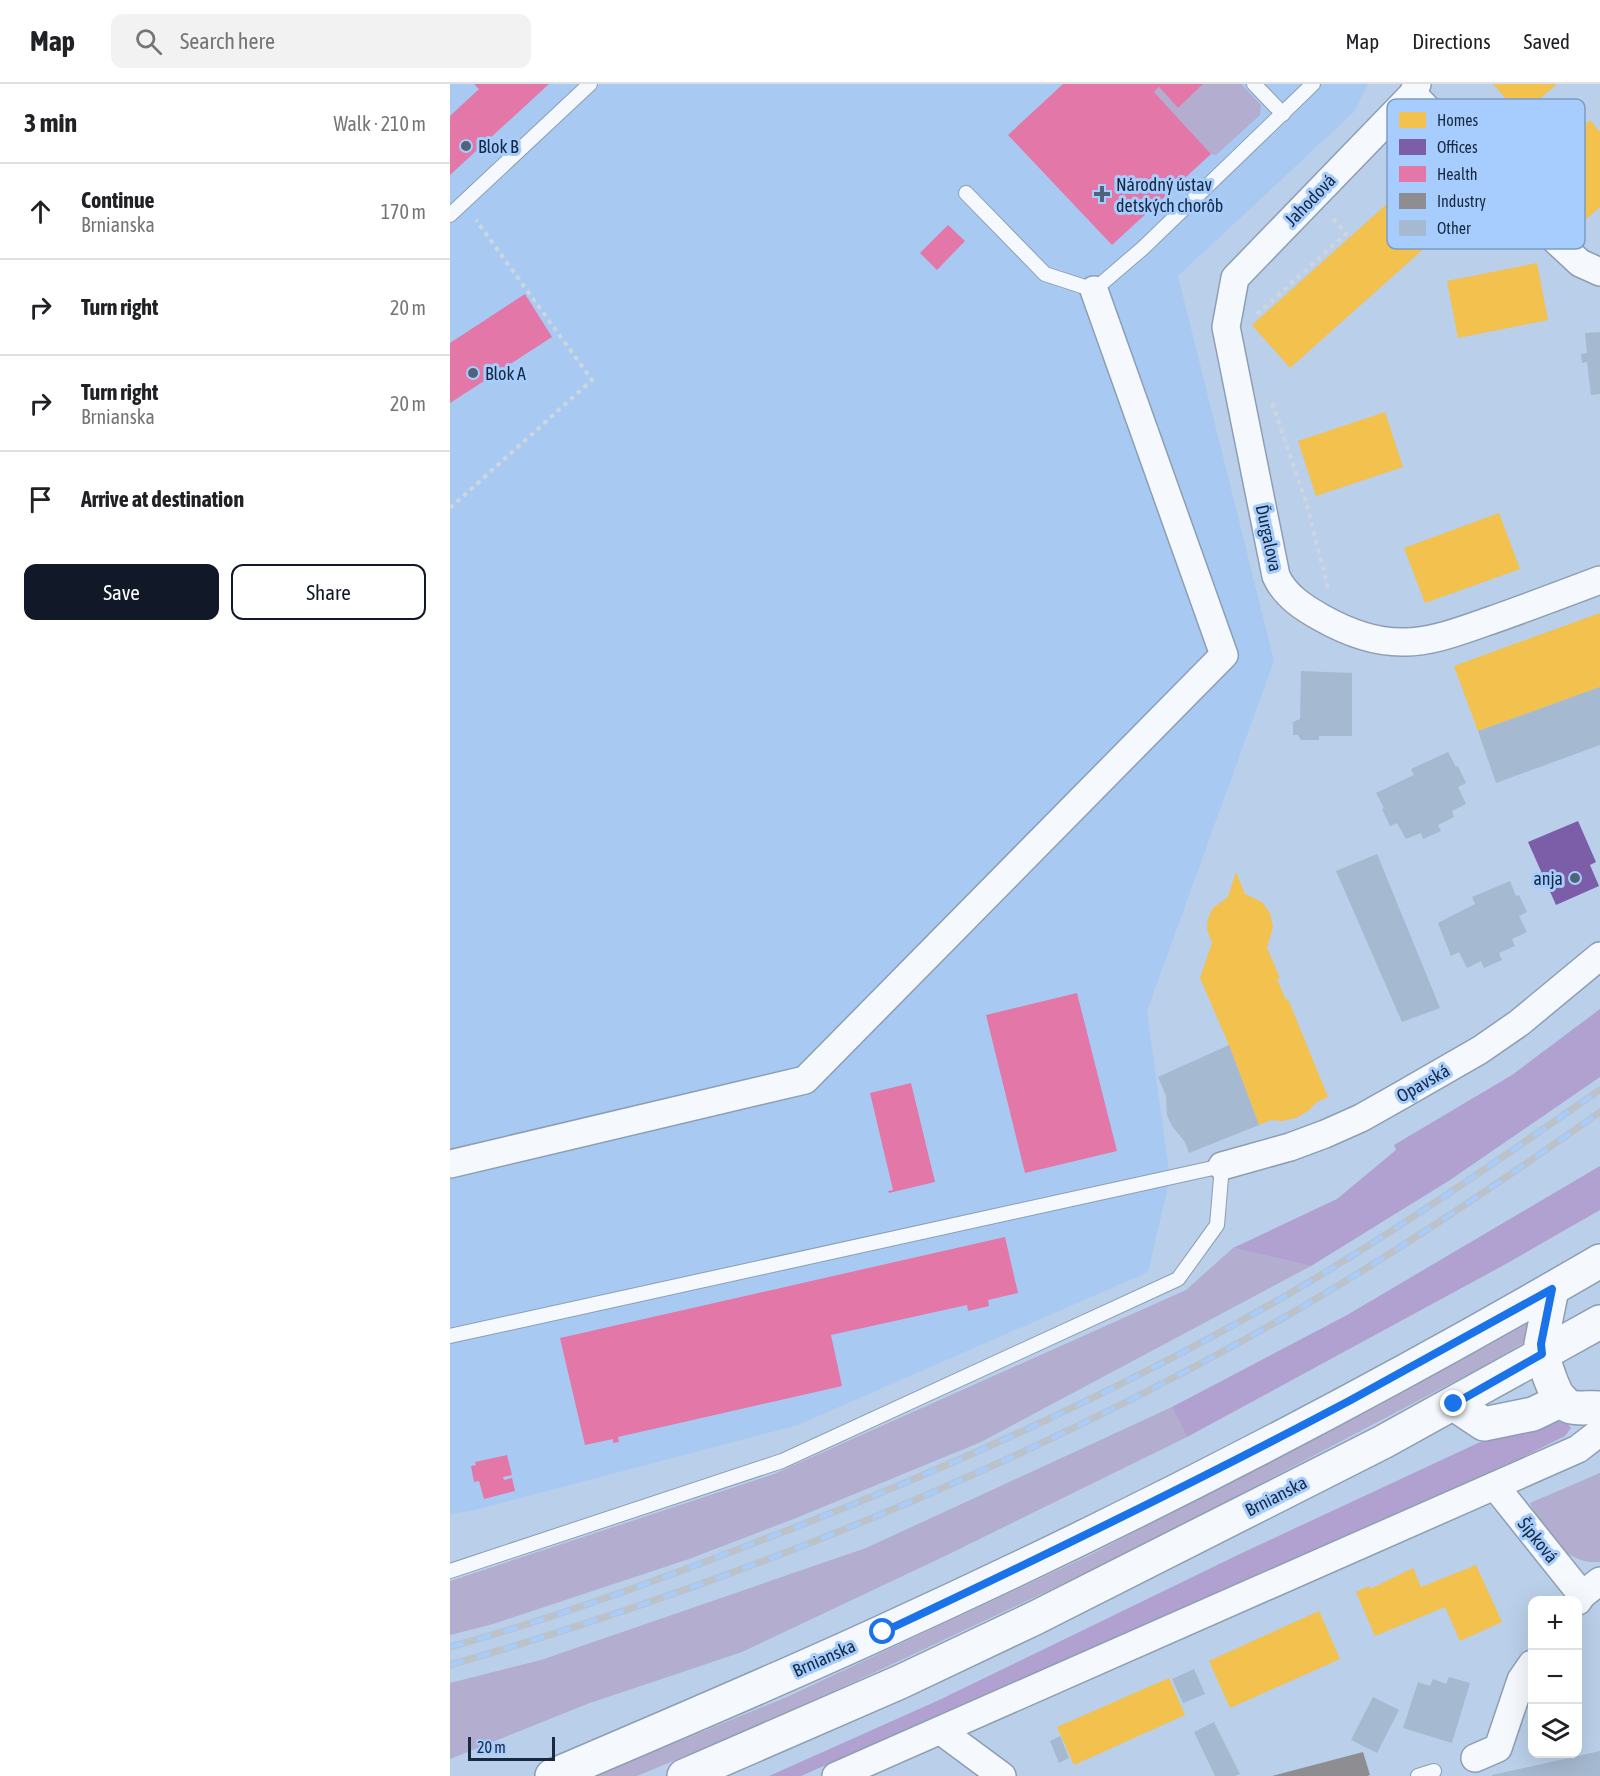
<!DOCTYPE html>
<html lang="en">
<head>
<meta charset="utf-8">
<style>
  body { margin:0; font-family:"Asap Condensed",sans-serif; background:#f2f2f2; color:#202124 }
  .controls { position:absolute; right:18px; bottom:18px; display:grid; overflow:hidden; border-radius:12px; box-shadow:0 6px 24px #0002 }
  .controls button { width:54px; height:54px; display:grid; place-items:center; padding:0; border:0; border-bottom:2px solid #e0e0e0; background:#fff; color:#202124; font:30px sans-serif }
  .scale { position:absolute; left:18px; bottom:15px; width:87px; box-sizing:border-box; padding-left:6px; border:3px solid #162940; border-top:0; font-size:16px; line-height:21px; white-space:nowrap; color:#162940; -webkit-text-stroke:4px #a6cdfd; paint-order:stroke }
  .stop { position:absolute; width:18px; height:18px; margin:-14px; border:4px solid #1a73e8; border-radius:50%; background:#fff }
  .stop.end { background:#1a73e8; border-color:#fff; box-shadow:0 2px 6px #0008 }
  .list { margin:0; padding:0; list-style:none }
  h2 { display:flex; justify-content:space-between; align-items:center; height:78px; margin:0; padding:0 24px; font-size:26px }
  h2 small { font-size:20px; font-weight:400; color:#757577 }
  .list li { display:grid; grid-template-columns:39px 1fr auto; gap:18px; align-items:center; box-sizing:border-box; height:96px; padding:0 24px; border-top:2px solid #e0e0e0 }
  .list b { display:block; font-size:22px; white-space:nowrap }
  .list p { margin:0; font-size:20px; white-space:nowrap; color:#757577 }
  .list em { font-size:20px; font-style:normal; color:#757577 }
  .actions { display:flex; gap:12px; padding:18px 24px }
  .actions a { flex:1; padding:14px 0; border:2px solid #111827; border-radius:12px; text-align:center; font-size:21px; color:#111827 }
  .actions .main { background:#111827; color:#fff }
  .icon { flex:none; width:33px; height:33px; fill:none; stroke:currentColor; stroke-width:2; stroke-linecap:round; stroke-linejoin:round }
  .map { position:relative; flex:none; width:1150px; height:1692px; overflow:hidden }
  header { display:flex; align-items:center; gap:36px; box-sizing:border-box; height:84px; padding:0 30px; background:#fff; border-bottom:2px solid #e0e0e0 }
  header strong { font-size:28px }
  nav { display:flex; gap:33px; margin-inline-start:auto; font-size:21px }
  .search { width:420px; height:54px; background:#f2f2f2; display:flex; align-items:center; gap:15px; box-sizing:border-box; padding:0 21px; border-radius:12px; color:#757577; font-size:22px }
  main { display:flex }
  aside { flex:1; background:#fff }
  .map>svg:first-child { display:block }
</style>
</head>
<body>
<header>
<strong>Map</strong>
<div class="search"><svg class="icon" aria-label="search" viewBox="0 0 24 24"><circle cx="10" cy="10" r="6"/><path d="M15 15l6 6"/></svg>Search here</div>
<nav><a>Map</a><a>Directions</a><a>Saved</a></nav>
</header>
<main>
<aside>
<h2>3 min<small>Walk · 210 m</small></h2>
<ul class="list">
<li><svg class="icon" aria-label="ahead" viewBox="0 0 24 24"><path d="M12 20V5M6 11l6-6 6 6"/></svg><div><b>Continue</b><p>Brnianska</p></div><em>170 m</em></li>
<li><svg class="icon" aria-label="right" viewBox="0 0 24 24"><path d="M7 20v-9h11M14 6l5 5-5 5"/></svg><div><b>Turn right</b></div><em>20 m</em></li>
<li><svg class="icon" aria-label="right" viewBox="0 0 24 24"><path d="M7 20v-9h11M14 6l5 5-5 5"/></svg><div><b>Turn right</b><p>Brnianska</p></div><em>20 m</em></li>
<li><svg class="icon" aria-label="arrive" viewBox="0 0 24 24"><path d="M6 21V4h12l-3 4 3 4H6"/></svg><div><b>Arrive at destination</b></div></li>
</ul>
<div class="actions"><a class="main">Save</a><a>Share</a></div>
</aside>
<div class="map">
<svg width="1150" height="1692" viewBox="0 0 1150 1692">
  <rect width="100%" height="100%" fill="#bacfe9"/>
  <path fill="#a8caf2" d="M0,0H918L904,28L728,192L824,577L697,927L720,1094L698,1188L348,1341L21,1427L0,1430Z"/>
  <g fill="#b3add0">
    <path d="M753,0H791L811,21L810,31L766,71L761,70L704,8L709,3L728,24Z"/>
    <path d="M783,1164L861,1182L531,1358L346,1434L239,1475L43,1540L0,1551V1497L324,1390L736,1206Z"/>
    <path d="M1077,1240V1257L1030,1284L687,1465L336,1630L187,1692H146L339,1612L640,1471L932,1320Z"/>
    <path d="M722,1323L737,1353L495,1472L292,1568L137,1620L0,1675V1599L91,1576L416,1464Z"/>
    <path d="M1150,1389V1478H1148C1143,1478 1138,1478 1134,1477C1107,1469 1091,1442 1080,1419Z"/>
  </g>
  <g fill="#b0a1d1">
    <path d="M1150,925V993L1000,1096L861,1182L783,1164L887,1115L946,1066L944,1061L1062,991Z"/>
    <path d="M1150,1082V1126L1054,1181L737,1353L722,1323L897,1231Z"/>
    <path d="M1113,1337L1118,1340L1121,1344L1115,1352L1073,1373L351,1692H319L487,1617L794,1468L1056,1346Z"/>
  </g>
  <g fill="#f2c14e">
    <path d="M1043,0H1107L1085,19L1088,22L1074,35Z"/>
    <path d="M1140,36L1150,48V123L1127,143L1095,107L1128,78L1112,61Z"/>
    <path d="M939,118L978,161L840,284L802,241Z"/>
    <path d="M1087,179L1098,236L1008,254L997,197Z"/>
    <path d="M935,328L953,383L866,412L848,357Z"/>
    <path d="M1049,429L1070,485L975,519L954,464Z"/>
    <path d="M1150,529V603L1028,647L1004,582Z"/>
    <path d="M786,788L795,810L812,818L820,829L823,843L817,864L830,894L827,895L836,916L838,915L878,1013L867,1018L858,1027L846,1034L832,1037L821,1036L809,1041L779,961L750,894L762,859L757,845L758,834L763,824L778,813Z"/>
    <path d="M1026,1481L1052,1538L1010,1557L995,1523L925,1552L906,1508L919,1502L920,1505L963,1484L971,1503Z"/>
    <path d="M869,1527L890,1575L780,1624L759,1577Z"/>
    <path d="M719,1594L735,1631L624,1681L607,1643Z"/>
  </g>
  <path fill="#7b5ea7" d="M1128,737L1146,778L1140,781L1149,802L1106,821L1078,758Z"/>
  <g fill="#e377a8">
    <path d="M24,0H99L0,91V32L29,5Z"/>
    <path d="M613,0H753L728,24L709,3L704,8L761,70L662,161L558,51Z"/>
    <path d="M498,141L515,157L487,186L470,169Z"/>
    <path d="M75,210L102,253L0,319V259Z"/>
    <path d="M627,909L667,1067L575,1089L536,931Z"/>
    <path d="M461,999L485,1098L439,1109L438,1107L443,1106L420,1009Z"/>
    <path d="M555,1153L568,1209L538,1216L539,1222L518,1227L517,1221L381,1251L392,1302L168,1353L169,1358L163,1359V1355L135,1361L110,1254Z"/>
    <path d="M57,1371L62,1391L53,1393L54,1396L62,1394L65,1407L34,1415L29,1397L24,1398L21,1382L26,1381L25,1378Z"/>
  </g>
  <path fill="#8d8d92" d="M913,1668L920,1691L917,1692H822Z"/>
  <g fill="#a5b9d0">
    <path d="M1150,248V310L1141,311L1137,278L1132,279L1131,270L1137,269L1135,249Z"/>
    <path d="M851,587L902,589V652H869V656H851L848,651H843V638L850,635Z"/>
    <path d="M1150,603V661L1046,699L1028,647Z"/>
    <path d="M998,668L1006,683L1008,682L1016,699L1008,703L1016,720L1002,727L1004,733L988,741L991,747L973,755L971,749L956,755L947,739L940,742L932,725L934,724L926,709L964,691L961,685Z"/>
    <path d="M927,770L990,924L952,938L886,787Z"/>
    <path d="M1060,797L1066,812L1069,811L1077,828L1069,832L1077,848L1062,855L1065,862L1049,869L1052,876L1034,884L1031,877L1017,884L1009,868L1001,872L988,839L1025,820L1022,813Z"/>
    <path d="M779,961L809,1041L739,1069L735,1058L722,1042L717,1031L716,1012L708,993Z"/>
    <path d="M744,1585L755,1610L733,1619L722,1595Z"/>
    <path d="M999,1593L1020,1599L1002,1659L953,1644L968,1598L980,1602L983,1595L996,1600Z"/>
    <path d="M923,1613L949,1626L927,1669L901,1656Z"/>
    <path d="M764,1638L790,1690L785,1692H765L744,1648Z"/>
    <path d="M610,1652L619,1674L609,1679L600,1657Z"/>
    <path d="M1150,1667V1692H1042V1691Z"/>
  </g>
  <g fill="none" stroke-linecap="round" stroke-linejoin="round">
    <defs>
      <g id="lane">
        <path d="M804,0L833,30"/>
        <path d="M516,109L595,190L644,206L693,164L863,0"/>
        <path d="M0,131L140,0"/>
        <path d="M0,1252L772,1082L767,1141L728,1195L332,1377L0,1487"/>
        <path d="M968,1692L984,1687"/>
      </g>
      <g id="street">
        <path d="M967,0L963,10L785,194L776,243L826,492C835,512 854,524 872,534C897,548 926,559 955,558C983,558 1012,546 1039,537C1076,524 1113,510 1150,496"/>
        <path d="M963,10L1070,123L1130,179L1150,188"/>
        <path d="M0,1080L355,996L774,571L644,206"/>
        <path d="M772,1082L840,1063L875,1050L911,1034L950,1012L1030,966L1069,939L1150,872"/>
        <path d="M1045,1402L1132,1511"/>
        <path d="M1128,1517L1132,1511L1150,1497"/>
        <path d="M491,1647L552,1692"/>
        <path d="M1025,1674L1048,1664L1071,1596L1082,1580"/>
        <path d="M386,1692L1128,1365L1150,1348"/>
      </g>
      <path id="secondary" d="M1092,1270C1097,1285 1105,1318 1121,1323C1130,1325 1141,1323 1150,1324"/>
      <g id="primary">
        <path d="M1092,1270L1091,1260L1102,1205"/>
        <path d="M1004,1320L1034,1340L1083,1330L1112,1316"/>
        <path d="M102,1692C212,1645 321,1599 430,1549C676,1437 917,1313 1150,1177"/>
        <path d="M234,1692L450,1598L585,1534L933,1358L1150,1238"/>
      </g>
    </defs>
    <use href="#lane" stroke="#8c9eb4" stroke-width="16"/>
    <use href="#street" stroke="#8c9eb4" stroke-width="30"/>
    <use href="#secondary" stroke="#8c9eb4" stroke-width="36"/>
    <use href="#primary" stroke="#8c9eb4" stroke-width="36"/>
    <g stroke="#ced5de" stroke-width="4" stroke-dasharray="4.5 4.5" stroke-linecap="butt">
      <path d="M1091,105L1121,78"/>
      <path d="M807,230L896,150L882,133"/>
      <path d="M822,319L856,418L878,504"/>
      <path d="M0,424L142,296L26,136"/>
    </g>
    <use href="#lane" stroke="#f5f8fc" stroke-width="14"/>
    <use href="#street" stroke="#f5f8fc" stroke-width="27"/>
    <use href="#secondary" stroke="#f5f8fc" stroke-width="33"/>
    <use href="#primary" stroke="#f5f8fc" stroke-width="33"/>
    <defs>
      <g id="rail">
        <path d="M0,1563C102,1535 201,1499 299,1461C485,1391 665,1310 837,1211C945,1148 1047,1077 1150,1006"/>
        <path d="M0,1581C274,1502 541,1395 792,1257C916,1189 1034,1110 1150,1028"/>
      </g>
    </defs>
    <use href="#rail" stroke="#bcc2ca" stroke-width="7"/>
    <use href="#rail" stroke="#a6cdfd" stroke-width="4.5" stroke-dasharray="14" stroke-linecap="butt"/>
  </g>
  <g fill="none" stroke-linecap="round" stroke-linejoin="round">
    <path stroke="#1a73e8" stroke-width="8" d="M433,1548C590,1474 746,1398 899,1317C967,1280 1034,1242 1102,1205L1091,1260L1092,1270L1004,1320"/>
  </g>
  <g fill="#4f637b" stroke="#a6cdfd" stroke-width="2">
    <circle cx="16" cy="62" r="6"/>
    <path d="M649 101h6v6h6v6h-6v6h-6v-6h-6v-6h6z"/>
    <circle cx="23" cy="289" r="6"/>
    <circle cx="1125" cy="794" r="6"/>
  </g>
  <g text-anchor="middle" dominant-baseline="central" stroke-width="6" stroke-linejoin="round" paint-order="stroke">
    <g font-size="18" fill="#162940" stroke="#a6cdfd" text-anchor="start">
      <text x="28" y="62">Blok B</text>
      <text x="666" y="100">Národný ústav<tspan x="666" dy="21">detských chorôb</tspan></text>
      <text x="35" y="289">Blok A</text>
      <text x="1113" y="794" text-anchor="end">anja</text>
    </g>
    <g font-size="18" fill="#162940" stroke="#a6cdfd">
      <text transform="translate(860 116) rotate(-46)">Jahodová</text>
      <text transform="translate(819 454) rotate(78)">Ďurgalova</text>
      <text transform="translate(973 999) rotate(-30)">Opavská</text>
      <text transform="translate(826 1412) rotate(-27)">Brnianska</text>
      <text transform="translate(1088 1456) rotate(51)">Šípková</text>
      <text transform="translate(374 1574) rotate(-24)">Brnianska</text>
    </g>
  </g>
  <rect x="937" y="15" width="198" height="150" rx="9" fill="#a6cdfd" stroke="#7b9cc4" stroke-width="1.5"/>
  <rect x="949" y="28" width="27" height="16" fill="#f2c14e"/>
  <rect x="949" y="55" width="27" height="16" fill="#7b5ea7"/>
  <rect x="949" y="82" width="27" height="16" fill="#e377a8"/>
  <rect x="949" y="109" width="27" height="16" fill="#8d8d92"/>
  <rect x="949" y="136" width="27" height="16" fill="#a5b9d0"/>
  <g font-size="16" fill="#162940">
    <text x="987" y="42">Homes</text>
    <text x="987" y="69">Offices</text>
    <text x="987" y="96">Health</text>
    <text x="987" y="123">Industry</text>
    <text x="987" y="150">Other</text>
  </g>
</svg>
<div class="controls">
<button>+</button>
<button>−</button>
<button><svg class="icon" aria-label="layers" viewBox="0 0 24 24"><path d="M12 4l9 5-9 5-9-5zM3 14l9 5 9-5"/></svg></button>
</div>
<div class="scale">20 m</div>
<div class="stop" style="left:433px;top:1548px"></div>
<div class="stop end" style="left:1004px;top:1320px"></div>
</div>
</main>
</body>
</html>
